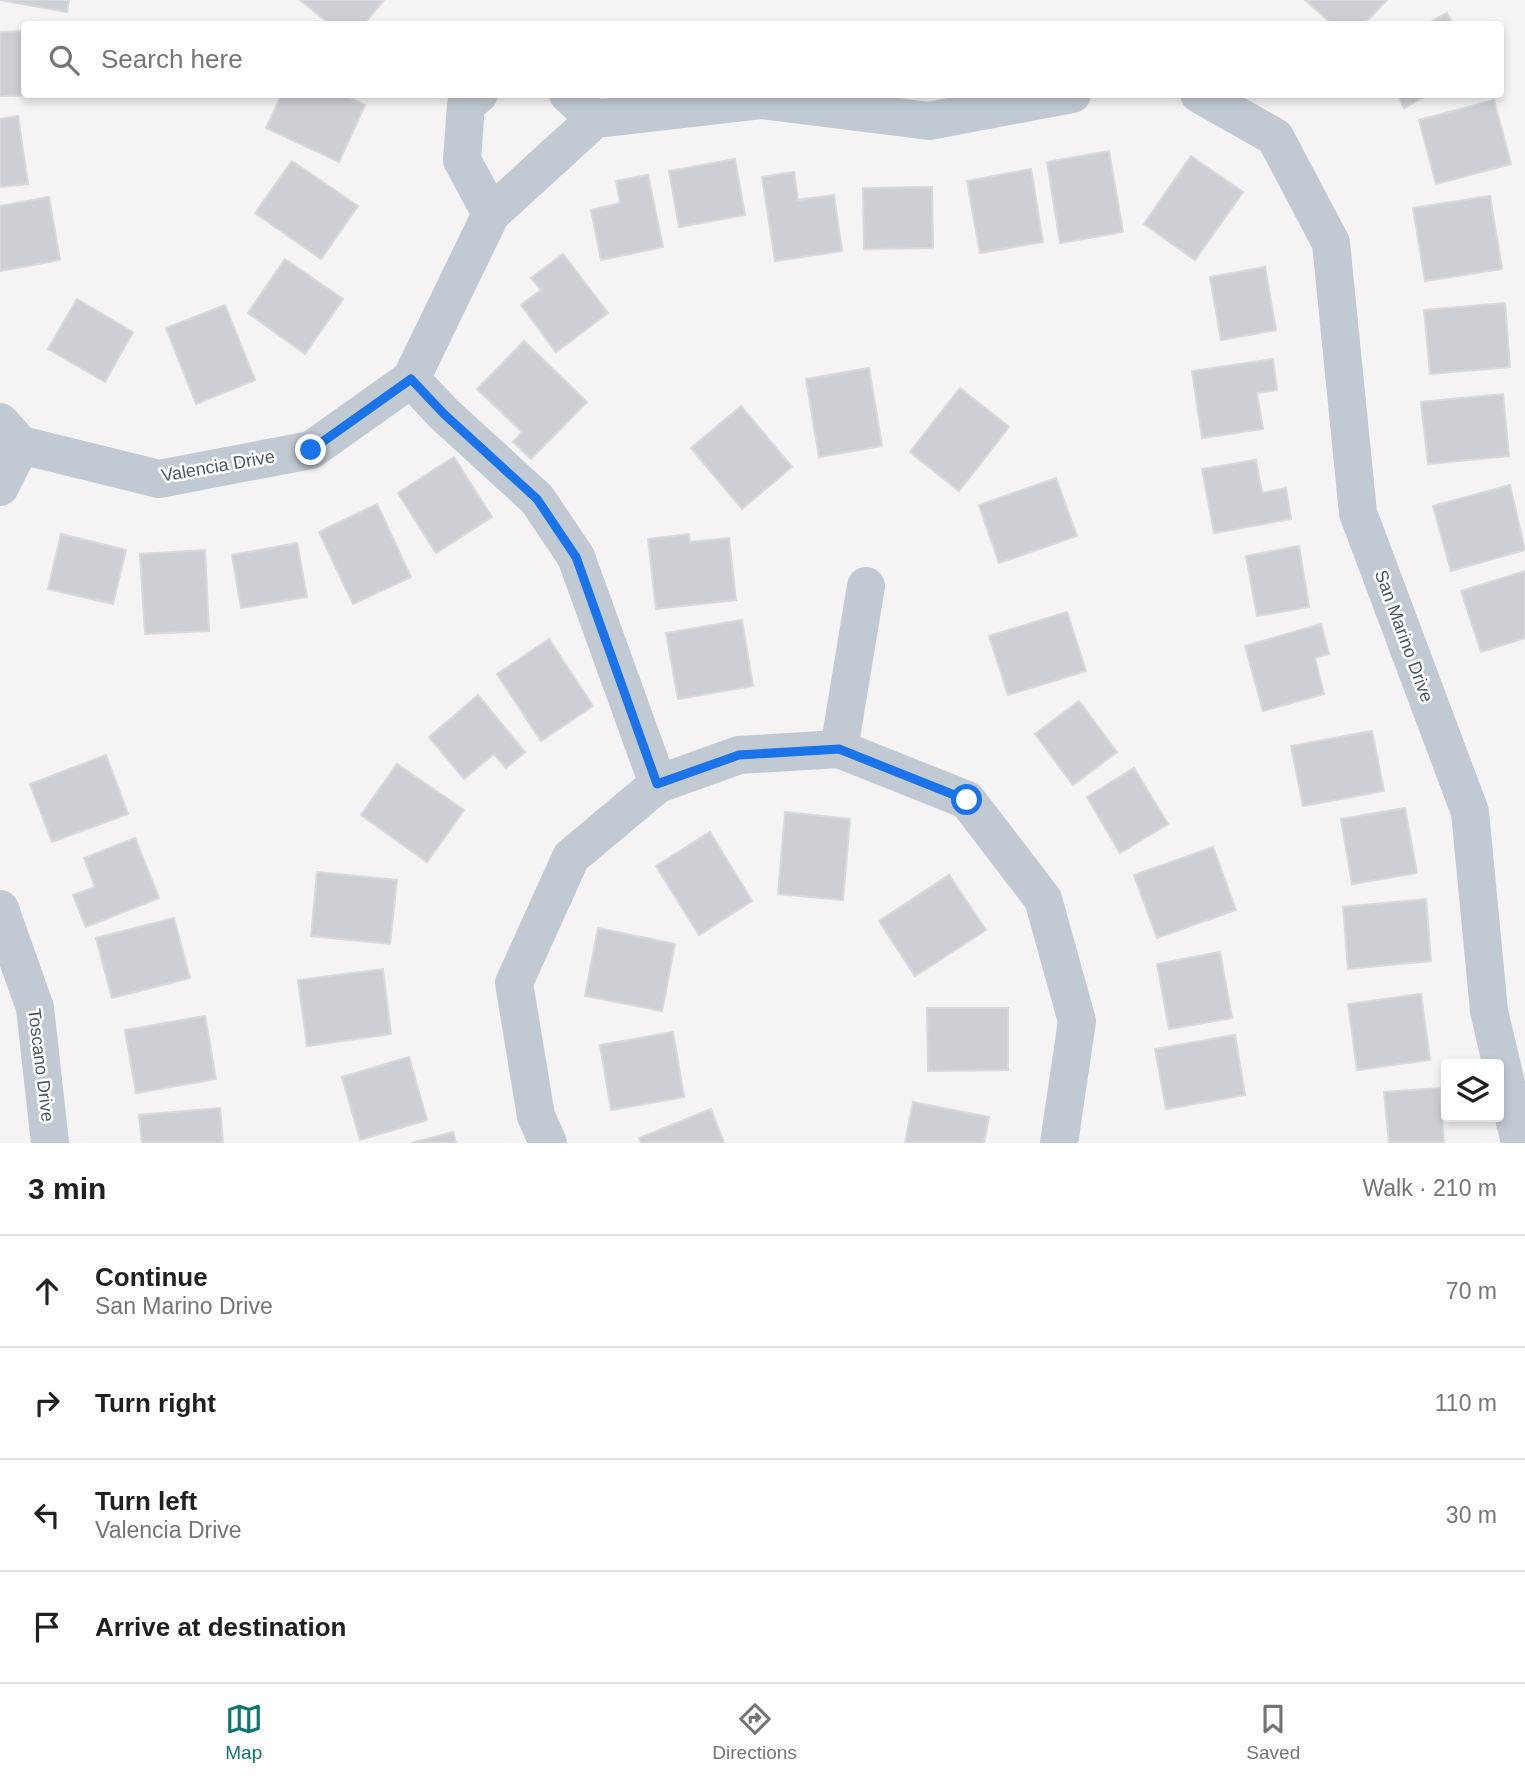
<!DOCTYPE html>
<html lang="en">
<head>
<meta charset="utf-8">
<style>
  body { margin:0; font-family:Arial,sans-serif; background:#f6f6f6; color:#202124 }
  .controls { position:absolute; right:21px; bottom:21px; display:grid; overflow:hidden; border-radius:7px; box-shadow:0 4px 10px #0003 }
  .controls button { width:63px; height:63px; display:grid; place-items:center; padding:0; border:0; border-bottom:2px solid #e0e0e0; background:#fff; color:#202124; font:35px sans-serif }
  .stop { position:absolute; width:21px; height:21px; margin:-16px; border:5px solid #1a73e8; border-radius:50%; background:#fff }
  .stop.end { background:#1a73e8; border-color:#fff; box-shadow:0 2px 7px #0008 }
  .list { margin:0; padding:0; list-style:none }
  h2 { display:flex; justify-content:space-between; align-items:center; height:91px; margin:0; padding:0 28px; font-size:30px }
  h2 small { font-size:23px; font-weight:400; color:#757577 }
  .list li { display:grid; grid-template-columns:46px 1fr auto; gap:21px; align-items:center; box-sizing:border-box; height:112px; padding:0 28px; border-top:2px solid #e0e0e0 }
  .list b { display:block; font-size:26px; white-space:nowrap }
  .list p { margin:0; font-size:23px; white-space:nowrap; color:#757577 }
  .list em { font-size:23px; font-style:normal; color:#757577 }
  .icon { flex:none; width:38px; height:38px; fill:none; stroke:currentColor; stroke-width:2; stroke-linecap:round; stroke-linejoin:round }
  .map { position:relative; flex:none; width:1525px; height:1143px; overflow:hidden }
  .search { position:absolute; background:#fff; box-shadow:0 4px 10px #0003; left:21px; right:21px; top:21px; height:77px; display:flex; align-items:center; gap:18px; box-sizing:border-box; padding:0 24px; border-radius:7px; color:#757577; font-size:26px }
  .sheet { height:539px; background:#fff }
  nav { display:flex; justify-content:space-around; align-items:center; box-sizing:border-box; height:98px; border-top:2px solid #e0e0e0; background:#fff; font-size:19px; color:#757577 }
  nav a { display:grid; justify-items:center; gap:4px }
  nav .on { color:#0f766e }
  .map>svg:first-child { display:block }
</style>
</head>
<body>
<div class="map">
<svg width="1525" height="1143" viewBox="0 0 1525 1143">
  <rect width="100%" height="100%" fill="#f5f3f3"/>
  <g fill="#cdcfd5" stroke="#d7d9de" stroke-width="2">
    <path d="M0,0H69L67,12Z"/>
    <path d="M300,0H384L364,24H330Z"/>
    <path d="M1305,0H1387L1364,24H1332Z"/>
    <path d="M1447,13L1453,24H1426Z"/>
    <path d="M24,31V94L49,95L0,96V32Z"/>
    <path d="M282,94H343L365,105L339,162L266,128Z"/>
    <path d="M1397,94H1429L1404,108Z"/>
    <path d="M1494,100L1511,164L1436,184L1419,120Z"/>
    <path d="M18,116L28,184L0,187V119Z"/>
    <path d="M1109,151L1123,232L1060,243L1047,162Z"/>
    <path d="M1191,156L1243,192L1195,260L1144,224Z"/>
    <path d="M735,159L745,215L679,227L669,171Z"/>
    <path d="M292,161L358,206L321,259L255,213Z"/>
    <path d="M1031,169L1043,242L980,253L967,181Z"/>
    <path d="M794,172L798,200L834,195L842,251L775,261L762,177Z"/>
    <path d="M648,175L663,247L601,260L591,210L620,203L616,181Z"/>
    <path d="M932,187L933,248L864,249L863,188Z"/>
    <path d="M1490,196L1502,269L1425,281L1413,208Z"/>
    <path d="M49,197L60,260L0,271V206Z"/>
    <path d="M563,254L608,313L556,352L521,305L541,290L531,278Z"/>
    <path d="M285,259L343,299L305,354L248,313Z"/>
    <path d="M1265,267L1276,330L1221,340L1210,277Z"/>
    <path d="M77,299L133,332L105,382L48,349Z"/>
    <path d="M1505,303L1510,367L1430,374L1424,310Z"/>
    <path d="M225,305L255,380L196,404L166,328Z"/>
    <path d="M524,341L587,402L531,459L513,442L522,432L477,389Z"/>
    <path d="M1273,359L1277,390L1257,393L1263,429L1202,438L1192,371Z"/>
    <path d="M869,368L882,446L819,457L806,379Z"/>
    <path d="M960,388L1009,427L959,491L910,452Z"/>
    <path d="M1503,394L1509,456L1428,464L1421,402Z"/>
    <path d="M741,406L792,467L742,509L691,448Z"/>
    <path d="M454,457L492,517L436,553L398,493Z"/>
    <path d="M1256,460L1262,493L1286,488L1291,519L1214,533L1202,469Z"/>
    <path d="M1056,478L1077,536L999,563L979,505Z"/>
    <path d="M1510,485L1525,550L1451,571L1433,506Z"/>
    <path d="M377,504L411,577L353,604L319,532Z"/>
    <path d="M61,534L126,550L113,604L48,589Z"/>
    <path d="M689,534L690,542L729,538L736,600L656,609L648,539Z"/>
    <path d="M297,543L307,597L241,608L232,555Z"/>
    <path d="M1299,546L1309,607L1257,616L1246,556Z"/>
    <path d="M205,550L209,631L145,634L140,554Z"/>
    <path d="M1525,571V638L1481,652L1461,591Z"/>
    <path d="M1067,612L1086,671L1008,695L989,636Z"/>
    <path d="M742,620L753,686L678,699L666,633Z"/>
    <path d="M1321,624L1329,654L1315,658L1324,694L1263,711L1245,646Z"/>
    <path d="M549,639L593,706L541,741L497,674Z"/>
    <path d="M478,695L525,752L506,768L494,754L464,779L429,737Z"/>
    <path d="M1079,701L1117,752L1073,785L1035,734Z"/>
    <path d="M1372,731L1384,791L1303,806L1291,746Z"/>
    <path d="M106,755L128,814L52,842L30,784Z"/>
    <path d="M397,764L464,810L427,862L361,815Z"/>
    <path d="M1134,768L1168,824L1120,853L1087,797Z"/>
    <path d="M1405,808L1417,873L1352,884L1341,819Z"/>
    <path d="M785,812L850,819L843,900L778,894Z"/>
    <path d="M710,832L752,901L699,935L656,866Z"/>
    <path d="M135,838L159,898L86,927L73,895L95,887L84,858Z"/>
    <path d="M1213,847L1236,910L1157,938L1134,875Z"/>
    <path d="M317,872L397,880L390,944L311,936Z"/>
    <path d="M949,875L986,930L915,976L879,921Z"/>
    <path d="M1426,899L1431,961L1348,969L1343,907Z"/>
    <path d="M174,918L190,978L112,998L96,938Z"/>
    <path d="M598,928L675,944L662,1011L585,996Z"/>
    <path d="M1220,952L1232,1018L1169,1029L1157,964Z"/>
    <path d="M383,969L391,1034L307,1046L298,980Z"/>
    <path d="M1421,994L1430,1060L1357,1070L1348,1004Z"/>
    <path d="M927,1008H1008V1070L928,1071Z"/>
    <path d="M205,1016L216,1079L136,1093L125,1030Z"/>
    <path d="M673,1032L684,1097L611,1110L600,1045Z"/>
    <path d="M1235,1035L1245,1095L1166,1109L1155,1049Z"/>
    <path d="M409,1057L427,1120L360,1140L342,1077Z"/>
    <path d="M1440,1088L1444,1143H1389L1384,1092Z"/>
    <path d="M913,1102L989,1117L984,1143H905Z"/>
    <path d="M220,1108L223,1143H142L139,1115Z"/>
    <path d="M711,1109L724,1143H641L639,1138Z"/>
    <path d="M453,1132L456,1143H411Z"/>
  </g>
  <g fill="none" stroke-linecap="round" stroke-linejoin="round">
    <g stroke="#c1cad2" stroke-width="38">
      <path d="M479,94L466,105L462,160L491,214"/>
      <path d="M568,94L595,119"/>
      <path d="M1199,94L1275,137L1331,243L1358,513L1470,812L1489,1011L1520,1143"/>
      <path d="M411,379L444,414L537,499L576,557L658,784"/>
      <path d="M0,422L21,445L159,479L311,450L411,379L491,214L595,119L761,100L929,121L1072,94"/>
      <path d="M0,487L21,445"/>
      <path d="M839,749L866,586"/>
      <path d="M0,909L35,1008L50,1143"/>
      <path d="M548,1143L536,1116L514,983L571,857L658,784L739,755L839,749L967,800L1043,899L1077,1021L1059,1143"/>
    </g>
  </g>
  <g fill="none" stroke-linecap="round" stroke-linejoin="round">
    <path stroke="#1a73e8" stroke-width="9" d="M311,450L411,379L444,414L537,499L576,557L657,784L739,755L839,749L967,800"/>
  </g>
  <g text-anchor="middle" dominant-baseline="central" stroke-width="5" stroke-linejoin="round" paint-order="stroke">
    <g font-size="18" fill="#4a5661" stroke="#fff">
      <text transform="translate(218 466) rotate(-10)">Valencia Drive</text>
      <text transform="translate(1404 636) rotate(70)">San Marino Drive</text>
      <text transform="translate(41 1065) rotate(83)">Toscano Drive</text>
    </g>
  </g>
</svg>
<div class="controls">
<button><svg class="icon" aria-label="layers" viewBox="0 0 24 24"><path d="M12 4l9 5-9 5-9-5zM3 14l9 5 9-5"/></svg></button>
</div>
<div class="stop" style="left:967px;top:800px"></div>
<div class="stop end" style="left:311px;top:450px"></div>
<div class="search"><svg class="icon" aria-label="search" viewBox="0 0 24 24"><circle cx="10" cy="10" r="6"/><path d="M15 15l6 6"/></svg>Search here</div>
</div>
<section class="sheet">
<h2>3 min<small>Walk · 210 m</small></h2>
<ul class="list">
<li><svg class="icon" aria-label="ahead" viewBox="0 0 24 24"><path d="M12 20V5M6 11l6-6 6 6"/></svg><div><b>Continue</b><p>San Marino Drive</p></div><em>70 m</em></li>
<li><svg class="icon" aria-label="right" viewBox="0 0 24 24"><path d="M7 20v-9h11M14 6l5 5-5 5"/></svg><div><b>Turn right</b></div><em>110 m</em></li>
<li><svg class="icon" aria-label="left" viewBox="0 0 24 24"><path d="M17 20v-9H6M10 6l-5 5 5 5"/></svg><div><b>Turn left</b><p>Valencia Drive</p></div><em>30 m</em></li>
<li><svg class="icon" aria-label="arrive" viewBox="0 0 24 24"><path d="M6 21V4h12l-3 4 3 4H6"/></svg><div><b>Arrive at destination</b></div></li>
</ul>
</section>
<nav>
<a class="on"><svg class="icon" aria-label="map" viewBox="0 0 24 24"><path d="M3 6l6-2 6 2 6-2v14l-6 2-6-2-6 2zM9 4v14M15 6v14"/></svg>Map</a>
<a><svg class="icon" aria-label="directions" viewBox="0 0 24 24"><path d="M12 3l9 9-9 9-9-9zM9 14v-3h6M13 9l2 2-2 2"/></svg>Directions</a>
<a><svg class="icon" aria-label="saved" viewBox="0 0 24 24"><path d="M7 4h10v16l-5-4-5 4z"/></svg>Saved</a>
</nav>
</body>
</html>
